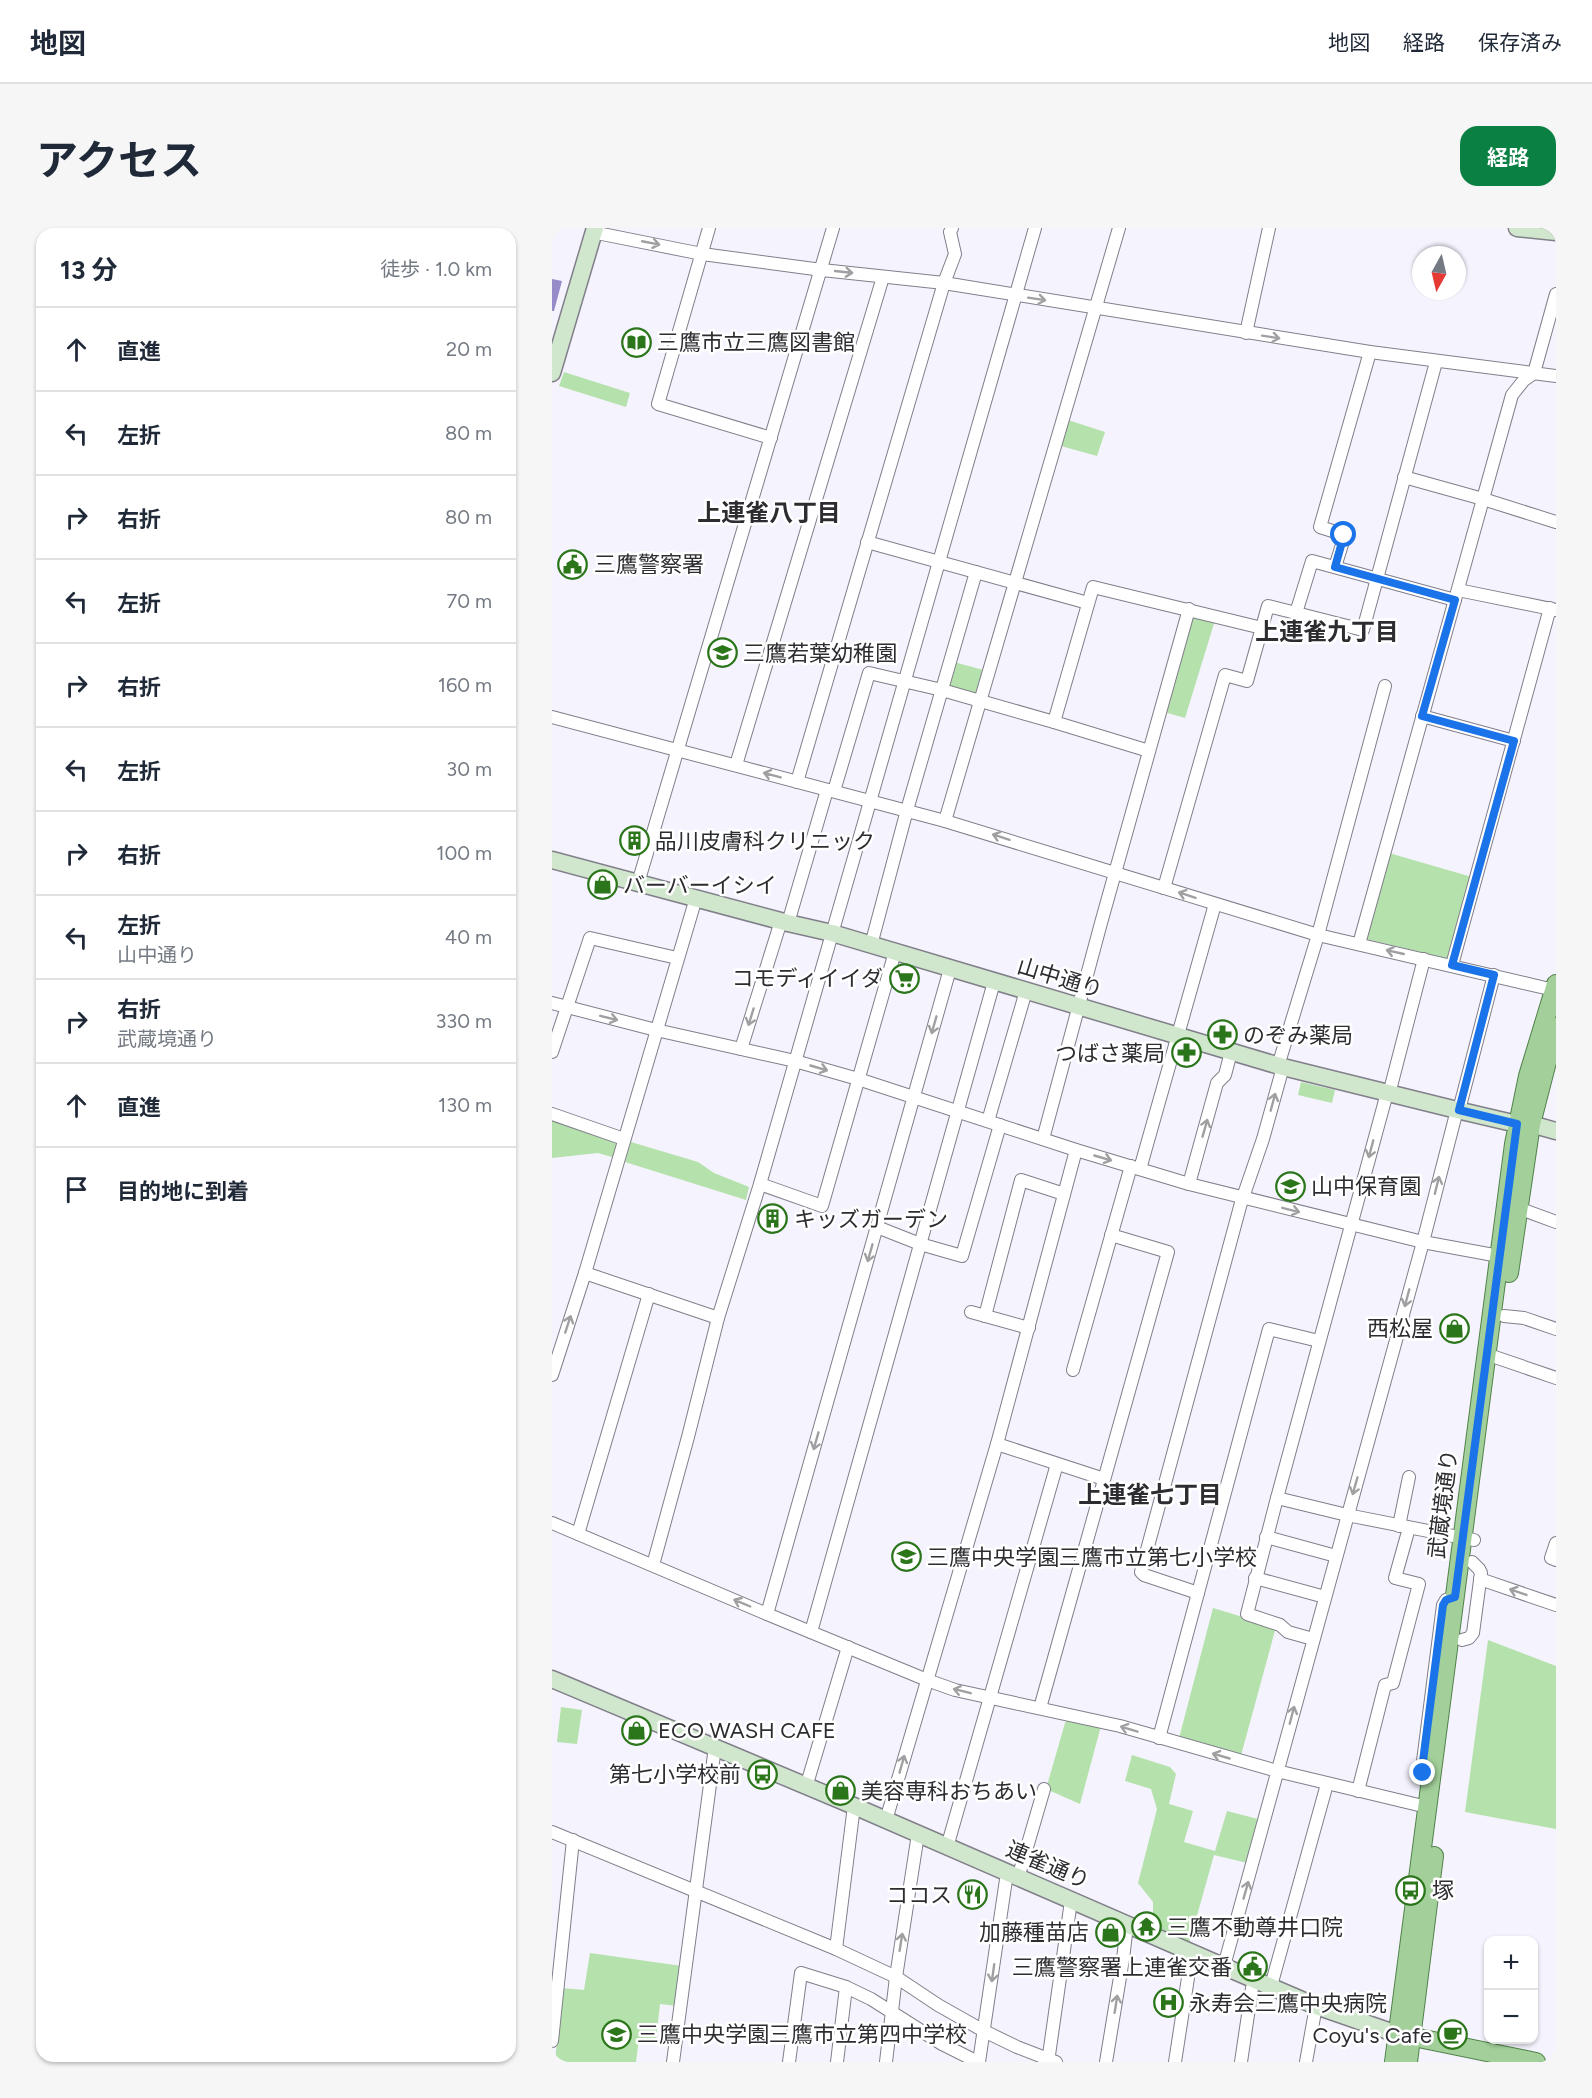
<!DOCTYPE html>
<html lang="ja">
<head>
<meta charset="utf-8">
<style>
  body { margin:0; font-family:Figtree,"Noto Sans JP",sans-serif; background:#f6f6f7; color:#1f2937 }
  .controls { position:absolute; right:18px; bottom:18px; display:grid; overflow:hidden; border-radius:12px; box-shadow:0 2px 4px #0004 }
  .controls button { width:54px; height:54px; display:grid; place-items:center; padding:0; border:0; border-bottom:2px solid #e0e1e3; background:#fff; color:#1f2937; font:30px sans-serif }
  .compass { position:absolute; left:860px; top:18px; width:54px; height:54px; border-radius:50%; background:#fff; box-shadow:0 2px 4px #0004; rotate:188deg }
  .stop { position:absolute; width:18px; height:18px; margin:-14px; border:4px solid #1a73e8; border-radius:50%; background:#fff }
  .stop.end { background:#1a73e8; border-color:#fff; box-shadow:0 2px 6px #0008 }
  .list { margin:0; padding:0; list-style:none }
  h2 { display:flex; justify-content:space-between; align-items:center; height:78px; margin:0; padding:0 24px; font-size:26px }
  h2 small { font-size:20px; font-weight:400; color:#747a83 }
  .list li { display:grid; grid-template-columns:39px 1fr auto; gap:18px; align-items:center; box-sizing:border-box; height:84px; padding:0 24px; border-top:2px solid #e0e1e3 }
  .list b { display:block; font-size:22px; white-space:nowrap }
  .list p { margin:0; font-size:20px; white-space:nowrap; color:#747a83 }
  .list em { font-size:20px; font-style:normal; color:#747a83 }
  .icon { flex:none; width:33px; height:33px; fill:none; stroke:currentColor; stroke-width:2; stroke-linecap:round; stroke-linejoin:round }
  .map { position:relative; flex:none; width:1004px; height:1834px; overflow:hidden; border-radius:18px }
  header { display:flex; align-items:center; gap:36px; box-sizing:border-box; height:84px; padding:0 30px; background:#fff; border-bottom:2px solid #e0e1e3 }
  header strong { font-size:28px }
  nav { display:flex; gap:33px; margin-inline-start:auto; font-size:21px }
  .intro { display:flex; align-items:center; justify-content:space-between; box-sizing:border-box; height:144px; padding:0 36px }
  h1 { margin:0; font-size:42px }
  .button { padding:15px 27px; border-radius:18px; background:#0b8043; color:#fff; font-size:21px; font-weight:700 }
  main { display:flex; gap:36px; padding:0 36px }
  aside { flex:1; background:#fff; border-radius:18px; box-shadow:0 2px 4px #0004 }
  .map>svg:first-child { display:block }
</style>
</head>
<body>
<header>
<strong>地図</strong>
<nav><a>地図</a><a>経路</a><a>保存済み</a></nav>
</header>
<div class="intro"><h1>アクセス</h1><a class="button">経路</a></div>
<main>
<aside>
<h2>13 分<small>徒歩 · 1.0 km</small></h2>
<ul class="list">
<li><svg class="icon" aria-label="ahead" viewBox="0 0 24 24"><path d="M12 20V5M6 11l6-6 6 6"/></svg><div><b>直進</b></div><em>20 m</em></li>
<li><svg class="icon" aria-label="left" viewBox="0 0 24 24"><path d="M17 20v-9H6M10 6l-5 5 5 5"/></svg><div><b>左折</b></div><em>80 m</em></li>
<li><svg class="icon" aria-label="right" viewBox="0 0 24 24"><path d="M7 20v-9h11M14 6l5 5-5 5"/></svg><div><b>右折</b></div><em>80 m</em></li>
<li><svg class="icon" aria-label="left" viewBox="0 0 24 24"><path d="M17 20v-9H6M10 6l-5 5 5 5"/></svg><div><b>左折</b></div><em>70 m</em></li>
<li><svg class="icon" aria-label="right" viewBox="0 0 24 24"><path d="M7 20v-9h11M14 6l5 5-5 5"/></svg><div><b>右折</b></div><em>160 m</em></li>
<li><svg class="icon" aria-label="left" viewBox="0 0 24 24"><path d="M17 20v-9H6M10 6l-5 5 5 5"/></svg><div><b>左折</b></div><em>30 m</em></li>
<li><svg class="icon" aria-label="right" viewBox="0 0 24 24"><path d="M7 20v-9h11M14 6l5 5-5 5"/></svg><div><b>右折</b></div><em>100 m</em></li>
<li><svg class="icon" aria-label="left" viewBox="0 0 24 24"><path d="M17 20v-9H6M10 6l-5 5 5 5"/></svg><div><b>左折</b><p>山中通り</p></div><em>40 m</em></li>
<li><svg class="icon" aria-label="right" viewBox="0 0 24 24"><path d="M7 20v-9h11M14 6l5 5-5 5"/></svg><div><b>右折</b><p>武蔵境通り</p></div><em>330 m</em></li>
<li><svg class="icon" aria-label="ahead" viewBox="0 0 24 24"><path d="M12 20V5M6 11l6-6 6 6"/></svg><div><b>直進</b></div><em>130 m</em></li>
<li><svg class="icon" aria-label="arrive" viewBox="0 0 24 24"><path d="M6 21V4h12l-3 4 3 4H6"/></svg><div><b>目的地に到着</b></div></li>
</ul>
</aside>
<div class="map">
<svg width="1004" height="1834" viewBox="0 0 1004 1834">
  <rect width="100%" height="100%" fill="#f5f3fd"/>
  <g fill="#b5e2ac">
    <path d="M12,144L78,165L74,179L7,158Z"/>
    <path d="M516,192L553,204L545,228L509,218Z"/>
    <path d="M637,381L664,389L633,490L609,483Z"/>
    <path d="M402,434L435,443L427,469L394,459Z"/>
    <path d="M837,625L920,649L898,731L814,711Z"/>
    <path d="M749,854L783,862L780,875L746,867Z"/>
    <path d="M0,889L68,912L63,930L46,925L0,930Z"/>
    <path d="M79,914L146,934L162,945L197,959L194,972L73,934Z"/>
    <path d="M661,1380L724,1399L688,1531L626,1514Z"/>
    <path d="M936,1412L1004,1438V1601L913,1584Z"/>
    <path d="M9,1479L30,1482L25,1516L5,1514Z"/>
    <path d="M516,1491L549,1498L528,1576L494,1561L513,1495Z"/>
    <path d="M580,1527L618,1539L624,1546L617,1576L641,1583L632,1614L663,1623L675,1583L706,1591L695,1635L662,1627L637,1716L601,1702V1674L586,1655L605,1581L599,1561L573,1553Z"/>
    <path d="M38,1725L130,1738L125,1778L108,1776L104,1812L87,1810L84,1834H3L10,1760L32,1762Z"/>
  </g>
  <path fill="#978bca" d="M0,51L10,53L2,83H0Z"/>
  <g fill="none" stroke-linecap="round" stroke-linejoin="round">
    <defs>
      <g id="street">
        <path d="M157,0L106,176L219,210"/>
        <path d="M43,1L50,6L150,26L270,42L392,55L818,124L1004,148"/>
        <path d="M694,105L717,0"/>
        <path d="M852,249L931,271L1004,294"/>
        <path d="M315,314L536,375"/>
        <path d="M783,339L793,307L768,299L818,124"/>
        <path d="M906,362L1004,382"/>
        <path d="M744,385L811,402L884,134"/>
        <path d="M870,488L962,513"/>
        <path d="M0,489L393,593L766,707L1002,762"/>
        <path d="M597,523L502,494L541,359L710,400"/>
        <path d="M184,537L331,49"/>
        <path d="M245,554L392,55L403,26L398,4L400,0"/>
        <path d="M282,563L317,445L390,462L502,494"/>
        <path d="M393,593L567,0"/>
        <path d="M86,655L281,0"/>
        <path d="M612,660L673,447L695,453L716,378L744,385L760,333L903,372"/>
        <path d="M236,695L275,562"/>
        <path d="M807,716L960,167L972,152L982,145L1004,66"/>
        <path d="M319,717L355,582L424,344"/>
        <path d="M900,737L998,380"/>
        <path d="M0,775L104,802L243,833L306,851L524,922L637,956L871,1014L947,1028"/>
        <path d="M189,821L229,693"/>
        <path d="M0,824L38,710L125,730"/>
        <path d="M726,838L766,707L833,458"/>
        <path d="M835,865L725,1270L795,1287L922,1312"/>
        <path d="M837,866L872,731"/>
        <path d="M907,882L942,747"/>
        <path d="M0,886L72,911"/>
        <path d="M436,893L474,763"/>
        <path d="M491,911L549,695L637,381"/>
        <path d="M588,941L663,676"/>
        <path d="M208,956L270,978L343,724"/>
        <path d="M637,956L665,855L673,847L679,824"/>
        <path d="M966,980L1004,994"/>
        <path d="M325,999L368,1016L410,1028L448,897"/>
        <path d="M33,1045L166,1090"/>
        <path d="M419,1084L477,1100"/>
        <path d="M433,1088L469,952L512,966"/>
        <path d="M952,1088L972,1090L1004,1101"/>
        <path d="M934,1126L1004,1150"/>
        <path d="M521,1142L579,938"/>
        <path d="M0,1147L33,1045L144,670"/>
        <path d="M445,1216L552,1251"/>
        <path d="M725,1270L695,1386L728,1397L736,1404L761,1411"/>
        <path d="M0,1295L215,1386L375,1452L403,1462L568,1498L725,1543L875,1579"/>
        <path d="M847,1298L857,1249"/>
        <path d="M26,1306L97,1066"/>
        <path d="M714,1309L784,1328"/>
        <path d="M1004,1315L999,1330L1004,1332"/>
        <path d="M101,1337L136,1209L166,1090L208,956L483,0"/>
        <path d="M703,1350L773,1369"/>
        <path d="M928,1351L1004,1377"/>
        <path d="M646,1365L592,1347L589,1344L689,975L711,911L731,839"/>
        <path d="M215,1386L398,741"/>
        <path d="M259,1404L442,754"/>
        <path d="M910,1412L917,1410L921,1405L929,1345L927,1341L920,1334"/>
        <path d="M488,1480L616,1024L559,1007"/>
        <path d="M607,1510L717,1101L767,1113"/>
        <path d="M879,1552L870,1541L891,1377L894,1372L903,1369"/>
        <path d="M254,1559L296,1419"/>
        <path d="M806,1563L833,1457L841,1455L867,1356L843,1350L857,1300"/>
        <path d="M334,1592L445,1216L524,922"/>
        <path d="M0,1604L284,1721L344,1749L386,1777L432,1803L465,1819L504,1834"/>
        <path d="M395,1619L505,1236"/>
        <path d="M466,1650L492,1561"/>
        <path d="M284,1721L302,1578"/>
        <path d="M672,1738L871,1014L905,882"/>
        <path d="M719,1758L775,1556"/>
        <path d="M0,1813L21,1612"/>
        <path d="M121,1834L163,1519"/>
        <path d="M237,1834L249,1745L294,1759L319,1771L390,1816L426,1834"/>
        <path d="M285,1834L294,1759"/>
        <path d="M334,1834L344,1749L366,1606"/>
        <path d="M427,1834L455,1645"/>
        <path d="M496,1834L519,1673"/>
        <path d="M554,1834L571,1731L575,1697"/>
        <path d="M623,1834L640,1724"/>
        <path d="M689,1834L700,1760L703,1752"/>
        <path d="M754,1834L764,1778"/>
      </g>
      <g id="secondary">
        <path d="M965,0L1004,4"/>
        <path d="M0,145L43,0"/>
        <path d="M0,632L236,695L280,705L731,839L905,882L965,896H979L1004,903"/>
        <path d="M0,1451L302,1578L703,1752L764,1778L845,1806"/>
      </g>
      <g id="primary">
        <path d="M957,1045L979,896L1004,799"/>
        <path d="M847,1806L984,1834"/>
        <path d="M842,1834L962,916L976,848L1004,756"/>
        <path d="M856,1834L882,1628"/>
      </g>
    </defs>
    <use href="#street" stroke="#807f8a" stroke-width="14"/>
    <use href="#secondary" stroke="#807f8a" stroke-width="19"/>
    <use href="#primary" stroke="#51824a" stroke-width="20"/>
    <use href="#street" stroke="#fff" stroke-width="12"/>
    <use href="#secondary" stroke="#d1e7cd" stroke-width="16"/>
    <use href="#primary" stroke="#a3d09a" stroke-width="18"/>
  </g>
  <defs><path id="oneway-shaft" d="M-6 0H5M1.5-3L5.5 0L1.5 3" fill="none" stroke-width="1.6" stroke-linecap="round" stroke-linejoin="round" transform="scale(1.5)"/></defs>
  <g stroke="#a0a0a2">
    <use href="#oneway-shaft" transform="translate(99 15) rotate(11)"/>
    <use href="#oneway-shaft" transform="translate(292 44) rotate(6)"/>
    <use href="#oneway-shaft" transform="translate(485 71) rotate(9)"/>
    <use href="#oneway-shaft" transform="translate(719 109) rotate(9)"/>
    <use href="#oneway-shaft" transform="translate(220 547) rotate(-165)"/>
    <use href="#oneway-shaft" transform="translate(449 609) rotate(-162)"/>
    <use href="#oneway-shaft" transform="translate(635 667) rotate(-162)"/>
    <use href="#oneway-shaft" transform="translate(843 724) rotate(-167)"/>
    <use href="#oneway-shaft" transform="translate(199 789) rotate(107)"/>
    <use href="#oneway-shaft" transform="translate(57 790) rotate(14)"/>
    <use href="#oneway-shaft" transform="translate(382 797) rotate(106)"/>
    <use href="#oneway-shaft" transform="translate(267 840) rotate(16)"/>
    <use href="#oneway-shaft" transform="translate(721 874) rotate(-75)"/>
    <use href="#oneway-shaft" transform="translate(653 900) rotate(-74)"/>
    <use href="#oneway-shaft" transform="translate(819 921) rotate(105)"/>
    <use href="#oneway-shaft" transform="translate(551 930) rotate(16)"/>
    <use href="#oneway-shaft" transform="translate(885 957) rotate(-76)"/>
    <use href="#oneway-shaft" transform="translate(739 982) rotate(14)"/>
    <use href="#oneway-shaft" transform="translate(318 1025) rotate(106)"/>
    <use href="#oneway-shaft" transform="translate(855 1070) rotate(105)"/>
    <use href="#oneway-shaft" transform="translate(16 1096) rotate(-72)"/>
    <use href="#oneway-shaft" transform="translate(264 1213) rotate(106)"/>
    <use href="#oneway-shaft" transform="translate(803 1258) rotate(106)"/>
    <use href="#oneway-shaft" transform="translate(966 1364) rotate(-161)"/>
    <use href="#oneway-shaft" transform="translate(190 1375) rotate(-157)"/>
    <use href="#oneway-shaft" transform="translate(410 1463) rotate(-166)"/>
    <use href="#oneway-shaft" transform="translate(740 1487) rotate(-75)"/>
    <use href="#oneway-shaft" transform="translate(577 1501) rotate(-163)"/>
    <use href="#oneway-shaft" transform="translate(669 1528) rotate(-164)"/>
    <use href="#oneway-shaft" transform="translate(350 1536) rotate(-74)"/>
    <use href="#oneway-shaft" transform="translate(694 1662) rotate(-74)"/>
    <use href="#oneway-shaft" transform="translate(349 1714) rotate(-81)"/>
    <use href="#oneway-shaft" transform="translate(441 1745) rotate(98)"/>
    <use href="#oneway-shaft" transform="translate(564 1776) rotate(-81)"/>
  </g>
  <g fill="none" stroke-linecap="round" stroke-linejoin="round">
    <path stroke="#1a73e8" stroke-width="8" d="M792,307L783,339L903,372L870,488L962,513L900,737L942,747L907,882L965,896L903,1369L894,1372L891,1377L870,1541L871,1545"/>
  </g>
  <defs>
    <symbol id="library-ring" viewBox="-11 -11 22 22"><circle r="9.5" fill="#fff" stroke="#2b761b" stroke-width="1.5"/><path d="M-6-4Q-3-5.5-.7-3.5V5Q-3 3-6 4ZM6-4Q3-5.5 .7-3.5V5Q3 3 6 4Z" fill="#2b761b"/></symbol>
    <symbol id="civic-ring" viewBox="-11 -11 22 22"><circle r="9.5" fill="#fff" stroke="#2b761b" stroke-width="1.5"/><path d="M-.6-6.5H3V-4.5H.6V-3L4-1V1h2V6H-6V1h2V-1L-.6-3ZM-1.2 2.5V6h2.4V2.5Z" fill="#2b761b"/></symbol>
    <symbol id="school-ring" viewBox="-11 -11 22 22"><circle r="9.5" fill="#fff" stroke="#2b761b" stroke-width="1.5"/><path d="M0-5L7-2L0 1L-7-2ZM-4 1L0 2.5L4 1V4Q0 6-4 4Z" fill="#2b761b"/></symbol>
    <symbol id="building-ring" viewBox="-11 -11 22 22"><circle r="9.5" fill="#fff" stroke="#2b761b" stroke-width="1.5"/><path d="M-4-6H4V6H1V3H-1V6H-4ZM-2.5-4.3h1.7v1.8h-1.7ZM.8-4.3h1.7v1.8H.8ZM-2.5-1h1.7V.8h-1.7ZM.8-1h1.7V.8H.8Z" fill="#2b761b"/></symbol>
    <symbol id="shop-ring" viewBox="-11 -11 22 22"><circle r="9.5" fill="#fff" stroke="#2b761b" stroke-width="1.5"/><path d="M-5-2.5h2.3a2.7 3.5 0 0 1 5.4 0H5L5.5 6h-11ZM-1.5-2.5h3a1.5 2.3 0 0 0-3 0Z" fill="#2b761b"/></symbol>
    <symbol id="supermarket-ring" viewBox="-11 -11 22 22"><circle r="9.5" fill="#fff" stroke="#2b761b" stroke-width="1.5"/><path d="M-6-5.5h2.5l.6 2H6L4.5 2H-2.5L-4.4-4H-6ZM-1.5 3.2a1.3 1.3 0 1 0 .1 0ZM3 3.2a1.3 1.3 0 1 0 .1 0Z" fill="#2b761b"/></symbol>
    <symbol id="pharmacy-ring" viewBox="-11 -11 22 22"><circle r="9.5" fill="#fff" stroke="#2b761b" stroke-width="1.5"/><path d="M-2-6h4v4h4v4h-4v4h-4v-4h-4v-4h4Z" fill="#2b761b"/></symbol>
    <symbol id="bus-ring" viewBox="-11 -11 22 22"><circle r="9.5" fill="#fff" stroke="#2b761b" stroke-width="1.5"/><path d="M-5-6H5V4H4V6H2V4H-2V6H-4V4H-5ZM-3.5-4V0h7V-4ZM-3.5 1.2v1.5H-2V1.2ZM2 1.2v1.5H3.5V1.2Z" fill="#2b761b"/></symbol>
    <symbol id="restaurant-ring" viewBox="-11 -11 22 22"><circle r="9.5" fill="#fff" stroke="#2b761b" stroke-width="1.5"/><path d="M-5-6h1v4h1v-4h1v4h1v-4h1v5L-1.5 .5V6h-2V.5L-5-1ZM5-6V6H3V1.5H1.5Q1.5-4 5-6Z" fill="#2b761b"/></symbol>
    <symbol id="temple-ring" viewBox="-11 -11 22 22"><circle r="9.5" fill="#fff" stroke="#2b761b" stroke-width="1.5"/><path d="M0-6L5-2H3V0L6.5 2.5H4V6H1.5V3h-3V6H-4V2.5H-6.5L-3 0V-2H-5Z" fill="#2b761b"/></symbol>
    <symbol id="hospital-ring" viewBox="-11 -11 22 22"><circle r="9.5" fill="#fff" stroke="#2b761b" stroke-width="1.5"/><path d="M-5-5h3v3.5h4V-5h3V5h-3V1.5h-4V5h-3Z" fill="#2b761b"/></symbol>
    <symbol id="cafe-ring" viewBox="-11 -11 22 22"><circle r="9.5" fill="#fff" stroke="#2b761b" stroke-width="1.5"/><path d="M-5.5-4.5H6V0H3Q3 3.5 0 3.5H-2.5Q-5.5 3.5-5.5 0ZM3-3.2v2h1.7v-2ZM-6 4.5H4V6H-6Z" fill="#2b761b"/></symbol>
  </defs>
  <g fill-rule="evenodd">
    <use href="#library-ring" x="68" y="98" width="33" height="33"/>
    <use href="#civic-ring" x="4" y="320" width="33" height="33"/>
    <use href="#school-ring" x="154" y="408" width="33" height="33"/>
    <use href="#building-ring" x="66" y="596" width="33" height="33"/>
    <use href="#shop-ring" x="34" y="640" width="33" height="33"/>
    <use href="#supermarket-ring" x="336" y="734" width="33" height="33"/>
    <use href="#pharmacy-ring" x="654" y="790" width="33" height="33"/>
    <use href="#pharmacy-ring" x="618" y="808" width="33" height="33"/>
    <use href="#school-ring" x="722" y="942" width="33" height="33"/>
    <use href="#building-ring" x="204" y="974" width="33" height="33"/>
    <use href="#shop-ring" x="886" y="1084" width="33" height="33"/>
    <use href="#school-ring" x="338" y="1312" width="33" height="33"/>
    <use href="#shop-ring" x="68" y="1486" width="33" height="33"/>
    <use href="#bus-ring" x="194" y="1530" width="33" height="33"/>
    <use href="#shop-ring" x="272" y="1546" width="33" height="33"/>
    <use href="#bus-ring" x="842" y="1646" width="33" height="33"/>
    <use href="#restaurant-ring" x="404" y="1650" width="33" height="33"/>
    <use href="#temple-ring" x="578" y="1682" width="33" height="33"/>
    <use href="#shop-ring" x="542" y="1688" width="33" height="33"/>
    <use href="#civic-ring" x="684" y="1722" width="33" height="33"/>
    <use href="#hospital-ring" x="600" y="1758" width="33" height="33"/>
    <use href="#school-ring" x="48" y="1790" width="33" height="33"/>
    <use href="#cafe-ring" x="884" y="1790" width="33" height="33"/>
  </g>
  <g text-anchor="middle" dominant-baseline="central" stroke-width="5" stroke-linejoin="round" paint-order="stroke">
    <g font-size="22" fill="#2d2c31" stroke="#fff" text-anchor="start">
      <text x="105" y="114">三鷹市立三鷹図書館</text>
      <text x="42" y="336">三鷹警察署</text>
      <text x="191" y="425">三鷹若葉幼稚園</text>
      <text x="103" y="613">品川皮膚科クリニック</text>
      <text x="71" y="657">バーバーイシイ</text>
      <text x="331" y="750" text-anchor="end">コモディイイダ</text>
      <text x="691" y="807">のぞみ薬局</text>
      <text x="613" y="825" text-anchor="end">つばさ薬局</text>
      <text x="759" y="958">山中保育園</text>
      <text x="242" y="991">キッズガーデン</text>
      <text x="881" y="1100" text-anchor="end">西松屋</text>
      <text x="375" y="1329">三鷹中央学園三鷹市立第七小学校</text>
      <text x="106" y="1502">ECO WASH CAFE</text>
      <text x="189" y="1546" text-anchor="end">第七小学校前</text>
      <text x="309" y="1563">美容専科おちあい</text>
      <text x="880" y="1662">塚</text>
      <text x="400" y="1667" text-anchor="end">ココス</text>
      <text x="615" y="1699">三鷹不動尊井口院</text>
      <text x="537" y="1704" text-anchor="end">加藤種苗店</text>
      <text x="680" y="1739" text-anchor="end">三鷹警察署上連雀交番</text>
      <text x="637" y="1775">永寿会三鷹中央病院</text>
      <text x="85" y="1806">三鷹中央学園三鷹市立第四中学校</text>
      <text x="880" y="1807" text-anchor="end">Coyu's Cafe</text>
    </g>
    <g font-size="22" fill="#2d2c31" stroke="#fff">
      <text transform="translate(508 750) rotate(17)">山中通り</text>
      <text transform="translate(891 1276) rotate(-83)">武蔵境通り</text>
      <text transform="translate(496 1637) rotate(23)">連雀通り</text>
    </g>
    <g font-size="24" font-weight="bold" fill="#2d2c31" stroke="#fff">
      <text x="217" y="284">上連雀八丁目</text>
      <text x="775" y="403">上連雀九丁目</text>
      <text x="598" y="1266">上連雀七丁目</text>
    </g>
  </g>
</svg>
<div class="controls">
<button>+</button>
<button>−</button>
</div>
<svg class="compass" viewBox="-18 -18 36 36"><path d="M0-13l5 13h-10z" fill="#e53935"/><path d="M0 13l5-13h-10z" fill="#747a83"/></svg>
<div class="stop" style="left:792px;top:307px"></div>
<div class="stop end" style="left:871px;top:1545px"></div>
</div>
</main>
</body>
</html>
